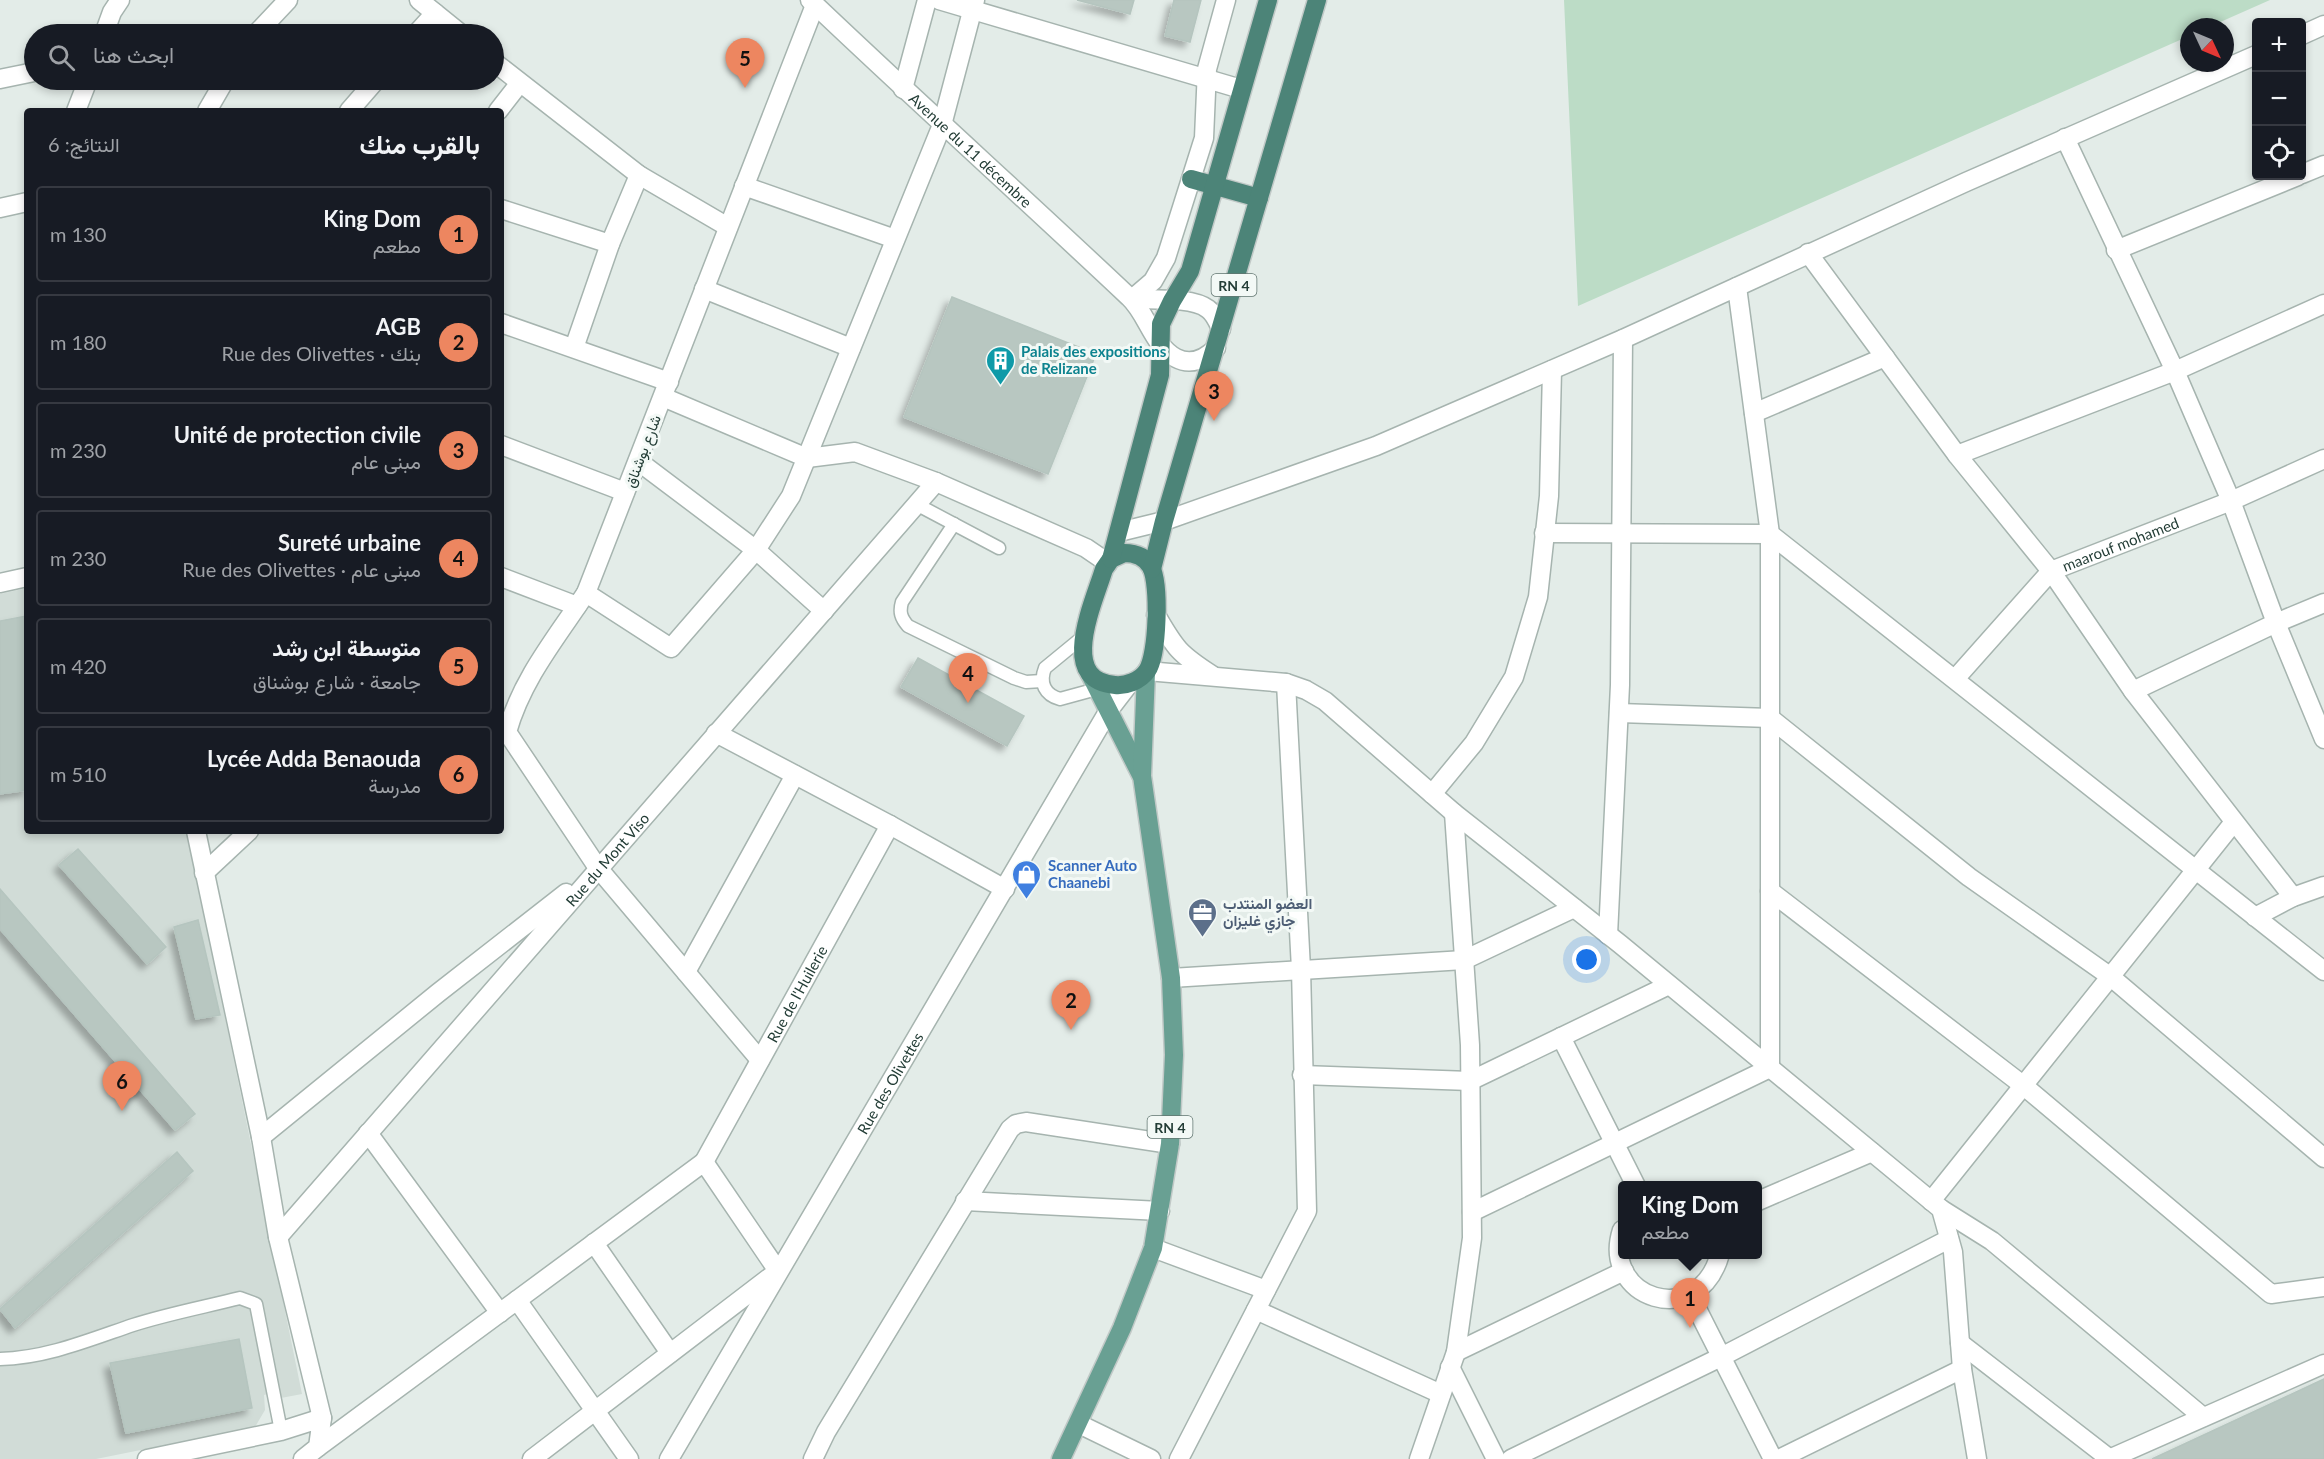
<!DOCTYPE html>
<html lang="ar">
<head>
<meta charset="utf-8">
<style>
  body { margin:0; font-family:Lato,Vazirmatn,sans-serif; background:#242831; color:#f1f3f6; direction:rtl }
  .controls { position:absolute; right:18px; top:18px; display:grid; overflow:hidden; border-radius:6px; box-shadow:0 3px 9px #0003 }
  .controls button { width:54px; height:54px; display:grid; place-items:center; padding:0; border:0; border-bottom:2px solid #363941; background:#171b24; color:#f1f3f6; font:30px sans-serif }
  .compass { position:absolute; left:2180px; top:18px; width:54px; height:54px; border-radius:50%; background:#171b24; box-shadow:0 3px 9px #0003; rotate:134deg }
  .you { position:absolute; left:1587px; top:960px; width:21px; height:21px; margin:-15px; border:4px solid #fff; border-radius:50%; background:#1a73e8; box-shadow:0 0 0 9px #1a73e833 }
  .badge { display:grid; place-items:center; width:39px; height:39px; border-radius:50%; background:#ed8660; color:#111; font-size:20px; font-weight:700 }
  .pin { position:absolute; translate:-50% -50px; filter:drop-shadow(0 2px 3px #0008) }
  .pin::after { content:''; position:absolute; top:32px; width:21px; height:18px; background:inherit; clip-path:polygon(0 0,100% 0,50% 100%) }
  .popup { position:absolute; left:1618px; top:1181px; width:144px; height:78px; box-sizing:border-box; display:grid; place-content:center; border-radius:6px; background:#171b24; filter:drop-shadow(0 2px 4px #0005); font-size:20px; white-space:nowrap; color:#9ea1a6 }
  .popup b { font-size:22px; color:#f1f3f6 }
  .popup::after { content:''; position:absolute; left:50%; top:100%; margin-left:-12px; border:12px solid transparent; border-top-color:#171b24 }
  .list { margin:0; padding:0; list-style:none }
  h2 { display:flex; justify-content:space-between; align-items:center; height:78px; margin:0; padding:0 24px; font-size:26px }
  h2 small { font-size:20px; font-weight:400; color:#9ea1a6 }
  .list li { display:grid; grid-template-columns:39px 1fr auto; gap:18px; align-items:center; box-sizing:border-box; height:96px; margin:0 12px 12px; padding:0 12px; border:2px solid #363941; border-radius:6px }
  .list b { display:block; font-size:22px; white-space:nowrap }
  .list p { margin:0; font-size:20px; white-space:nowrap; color:#9ea1a6 }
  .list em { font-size:20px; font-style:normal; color:#9ea1a6 }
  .icon { flex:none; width:33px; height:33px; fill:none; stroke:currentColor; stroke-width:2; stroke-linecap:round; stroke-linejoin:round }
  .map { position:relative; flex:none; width:2324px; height:1459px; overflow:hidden; direction:ltr }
  .search { position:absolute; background:#171b24; box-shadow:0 3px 9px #0003; left:24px; top:24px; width:480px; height:66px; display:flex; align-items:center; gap:15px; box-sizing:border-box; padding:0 21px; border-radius:33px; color:#9ea1a6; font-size:22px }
  .panel { position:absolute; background:#171b24; box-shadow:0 3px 9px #0003; left:24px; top:108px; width:480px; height:726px; border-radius:6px; direction:rtl }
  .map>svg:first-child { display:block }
</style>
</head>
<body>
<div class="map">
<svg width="2324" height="1459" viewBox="0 0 2324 1459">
  <defs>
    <filter id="shadow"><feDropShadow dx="-5.5" dy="5.5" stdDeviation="3" flood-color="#0004"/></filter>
  </defs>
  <rect width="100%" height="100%" fill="#e3ece8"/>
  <path fill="#d1dcd7" d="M27,588V831H187L302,1394L281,1398L279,1391L264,1395L265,1410L255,1427L96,1459H0V594Z"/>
  <path fill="#bcdcc6" d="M1564,0H2270L2209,27H2189V36L1578,306Z"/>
  <g fill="#b8c7c1" stroke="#b5c5bf" stroke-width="1.5" filter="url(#shadow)">
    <path d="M1077,0H1134L1130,14Z"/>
    <path d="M1174,0H1201L1190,42L1165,36Z"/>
    <path d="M952,297L1096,354L1048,474L904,417Z"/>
    <path d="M27,616V790L0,794V621Z"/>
    <path d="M918,658L1024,716L1007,746L901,687Z"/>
    <path d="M78,849L166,947L147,964L59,865Z"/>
    <path d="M0,889L195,1114L175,1130L0,929Z"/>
    <path d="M198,920L220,1015L196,1019L174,927Z"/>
    <path d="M177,1152L193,1171L15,1328L0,1309Z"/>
    <path d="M239,1339L252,1408L126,1433L110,1363Z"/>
    <path d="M2324,1379V1459H2152Z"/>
  </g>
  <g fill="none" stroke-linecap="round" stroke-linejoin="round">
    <defs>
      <g id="service">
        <path d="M916,504L999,548"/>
        <path d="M954,524L902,602C899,612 901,618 908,626L1014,678L1026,682L1042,681"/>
        <path d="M1084,636L1045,668C1039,683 1045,695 1060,699L1104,687"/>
        <path d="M0,1359C46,1358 89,1340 133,1325C167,1314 204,1307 240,1298L256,1304L281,1431"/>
      </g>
      <g id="minor">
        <path d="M419,0L461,34"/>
        <path d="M939,0L1241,89"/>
        <path d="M104,34L112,12L120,0"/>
        <path d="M256,34L288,0"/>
        <path d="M416,34L435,13"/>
        <path d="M494,62L639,175L728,227"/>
        <path d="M0,79L34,72"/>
        <path d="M903,89L927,0"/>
        <path d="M76,111L88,80"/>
        <path d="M207,111L225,80"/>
        <path d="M349,111L376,80"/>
        <path d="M498,111L519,84"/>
        <path d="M2065,138L2175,371L2231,501L2276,623L2324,739"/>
        <path d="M2302,174L2324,165"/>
        <path d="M744,186L895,239"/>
        <path d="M0,208L27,202"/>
        <path d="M501,209L610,244"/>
        <path d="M2116,250L2298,176"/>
        <path d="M1808,253L1957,455L2051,571L2133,691L2293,897"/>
        <path d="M704,289L851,348"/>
        <path d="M1132,299L1153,281L1166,258L1204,138L1207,69L1226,0"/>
        <path d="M501,323L669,382"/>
        <path d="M574,348L610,244L639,175"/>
        <path d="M663,397L807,458L855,452L936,482L1086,548L1108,563"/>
        <path d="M1754,413L1885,357"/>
        <path d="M501,445L625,492"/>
        <path d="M1957,455L2175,371L2324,304"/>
        <path d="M638,461L756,550L824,611"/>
        <path d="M1544,533L1770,534L2324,971"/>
        <path d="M501,577L577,606"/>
        <path d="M0,583L27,577"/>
        <path d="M586,593L671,648L756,550L791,496L942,125L975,0"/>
        <path d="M1156,615C1175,648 1179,654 1212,675"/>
        <path d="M1147,671L1286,683L1306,690L1325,701L1454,813L1620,944L1941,1209L1953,1252L1962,1369L1977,1459"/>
        <path id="s1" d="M1955,679L2051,571L2231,501L2324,459"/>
        <path d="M2133,691L2276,623L2324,603"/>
        <path d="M1619,713L1770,718L1969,877L2111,977L2324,1158"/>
        <path d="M716,733L890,825L1005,889"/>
        <path d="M1432,794L1474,743L1514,677L1538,597L1549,496L1552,370"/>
        <path d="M196,831L261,1137L278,1237L322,1418"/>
        <path d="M204,873L249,831"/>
        <path d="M1770,891L2024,1086L2271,1294L2324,1287"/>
        <path d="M2255,917L2293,897L2324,886"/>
        <path d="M1608,935L1620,685L1623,339"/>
        <path d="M686,972L795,775"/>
        <path d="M1171,978L1464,960L1574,908"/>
        <path d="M1561,1037L1636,1186"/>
        <path d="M760,1060L598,868L507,732C522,679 556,638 586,593L815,5"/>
        <path d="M1302,1075L1470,1081L1669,985"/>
        <path d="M368,1133L500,1313"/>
        <path d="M261,1137L438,993L566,893"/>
        <path id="s2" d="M704,1162L890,825"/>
        <path d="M965,1201L1160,1211"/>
        <path d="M1758,1201L1872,1152"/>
        <path d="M1931,1201L2234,822"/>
        <path d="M1941,1209L1992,1241L2203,1417"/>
        <path d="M1472,1212L1770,1068V534L1737,287"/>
        <path d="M1622,1230C1600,1298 1698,1332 1720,1254"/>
        <path id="s3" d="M278,1237L936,482"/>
        <path d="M594,1243L670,1353"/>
        <path d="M1153,1248L1266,1290"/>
        <path d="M1690,1295L1773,1459"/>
        <path d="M517,1300L629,1459"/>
        <path d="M1256,1310L1441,1394"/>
        <path d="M1960,1343L2110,1459"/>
        <path d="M1456,1352L1624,1271"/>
        <path d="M1450,1367L1496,1459"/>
        <path d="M1079,1424L1151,1459"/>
        <path d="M318,1447L704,1162L778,1271L532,1459"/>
        <path d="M147,1459L281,1431L322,1418L318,1447L303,1459"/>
        <path id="s4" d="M669,1459L1109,710L1129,684"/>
        <path d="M813,1459L826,1432L1010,1129L1016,1124L1026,1122L1170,1144"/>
        <path d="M1179,1459L1307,1211L1301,969L1286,683"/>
        <path d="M1419,1459L1456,1352L1472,1238L1470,1045L1454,813"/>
        <path d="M1511,1459L1721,1357L1949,1239"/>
        <path d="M1779,1459L1962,1369"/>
        <path d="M2109,1459L2324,1364"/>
      </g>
      <g id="tertiary">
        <path id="s5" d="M810,0C915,100 1023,197 1129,297C1147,313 1153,346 1176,358C1191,366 1205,359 1216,348"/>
        <path d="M2302,35L2324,25"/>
        <path d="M1132,299C1152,300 1193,297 1208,309C1215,314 1218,322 1221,329"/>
        <path d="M1119,532L1164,521L1376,446L1623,339L1966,182L2256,55"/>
      </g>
      <g id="primary">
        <path d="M1090,674L1141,775"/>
        <path d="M1061,1459L1122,1328L1153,1248L1170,1144L1174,1055L1171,978L1142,776L1146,672"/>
      </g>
      <g id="trunk">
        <path d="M1191,179L1259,198"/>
        <path d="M1124,553C1135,553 1145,556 1151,567C1160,584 1158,655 1147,671C1140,681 1126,686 1115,685C1056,681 1095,600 1104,569L1111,559Z"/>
        <path d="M1111,559L1160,375L1161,324L1172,301L1190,271L1268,0"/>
        <path d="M1152,569L1164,521L1317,0"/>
      </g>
    </defs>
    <use href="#service" stroke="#a6b4af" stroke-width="15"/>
    <use href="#minor" stroke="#a6b4af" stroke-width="21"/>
    <use href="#tertiary" stroke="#a6b4af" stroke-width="21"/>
    <use href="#primary" stroke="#c1c9c7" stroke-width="21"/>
    <use href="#trunk" stroke="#c1c9c7" stroke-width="21"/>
    <use href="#service" stroke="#fff" stroke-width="12"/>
    <use href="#minor" stroke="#fff" stroke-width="18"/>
    <use href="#tertiary" stroke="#fff" stroke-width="18"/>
    <use href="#primary" stroke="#69a093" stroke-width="18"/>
    <use href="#trunk" stroke="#4c8478" stroke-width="18"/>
  </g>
  <defs>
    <symbol id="building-pin" viewBox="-11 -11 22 30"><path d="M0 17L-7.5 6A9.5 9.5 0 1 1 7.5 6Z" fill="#0f9aa8" stroke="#f3f9f6"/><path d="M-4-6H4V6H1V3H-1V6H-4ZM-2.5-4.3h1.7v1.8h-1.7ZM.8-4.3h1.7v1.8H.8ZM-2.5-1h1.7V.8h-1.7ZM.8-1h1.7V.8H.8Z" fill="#fff"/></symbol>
    <symbol id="shop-pin" viewBox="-11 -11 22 30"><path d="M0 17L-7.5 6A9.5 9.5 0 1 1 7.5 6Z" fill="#3f7fe0" stroke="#f3f9f6"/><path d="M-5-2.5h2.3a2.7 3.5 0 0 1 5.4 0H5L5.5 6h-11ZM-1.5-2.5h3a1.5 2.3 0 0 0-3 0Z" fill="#fff"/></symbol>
    <symbol id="office-pin" viewBox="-11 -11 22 30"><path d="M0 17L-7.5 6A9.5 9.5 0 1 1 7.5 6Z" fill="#5c6f8a" stroke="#f3f9f6"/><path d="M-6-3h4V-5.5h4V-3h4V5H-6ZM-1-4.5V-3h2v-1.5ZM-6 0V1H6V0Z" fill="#fff"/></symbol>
  </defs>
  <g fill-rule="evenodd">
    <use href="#building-pin" x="984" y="344" width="33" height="45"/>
    <use href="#shop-pin" x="1010" y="858" width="33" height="45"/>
    <use href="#office-pin" x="1186" y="896" width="33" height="45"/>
  </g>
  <g text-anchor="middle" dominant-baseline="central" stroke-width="6" stroke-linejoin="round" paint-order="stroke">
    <g fill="#f3f9f6" stroke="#617570" stroke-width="1.5">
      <rect x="1211.5" y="274" width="45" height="22" rx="4.5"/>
      <rect x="1147.5" y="1116" width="45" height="22" rx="4.5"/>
    </g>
    <g font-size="14" font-weight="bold" fill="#233d36">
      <text x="1234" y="285">RN 4</text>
      <text x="1170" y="1127">RN 4</text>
    </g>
    <g font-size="15" fill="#233d36" stroke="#f3f9f6">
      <text stroke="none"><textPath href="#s5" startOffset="220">Avenue du 11 décembre</textPath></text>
      <text transform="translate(642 451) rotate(-69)">شارع بوشناق</text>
      <text stroke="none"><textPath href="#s1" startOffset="219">maarouf mohamed</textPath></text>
      <text stroke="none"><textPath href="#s3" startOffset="501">Rue du Mont Viso</textPath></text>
      <text stroke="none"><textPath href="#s2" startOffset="192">Rue de l'Huilerie</textPath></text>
      <text stroke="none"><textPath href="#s4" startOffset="436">Rue des Olivettes</textPath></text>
    </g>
    <g font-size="15" font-weight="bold" fill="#0d838f" stroke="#f3f9f6" text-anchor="start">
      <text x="1021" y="351">Palais des expositions<tspan x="1021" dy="17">de Relizane</tspan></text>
    </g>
    <g font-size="15" font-weight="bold" fill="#366cbe" stroke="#f3f9f6" text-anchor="start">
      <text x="1048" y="865">Scanner Auto<tspan x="1048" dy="17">Chaanebi</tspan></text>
    </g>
    <g font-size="15" font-weight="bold" fill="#4e5e75" stroke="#f3f9f6" text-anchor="start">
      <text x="1223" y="903">العضو المنتدب<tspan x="1223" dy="17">جازي غليزان</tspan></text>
    </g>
  </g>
</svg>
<div class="controls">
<button>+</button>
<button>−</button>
<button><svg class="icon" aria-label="locate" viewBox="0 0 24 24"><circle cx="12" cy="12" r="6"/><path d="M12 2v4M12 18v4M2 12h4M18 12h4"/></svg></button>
</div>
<svg class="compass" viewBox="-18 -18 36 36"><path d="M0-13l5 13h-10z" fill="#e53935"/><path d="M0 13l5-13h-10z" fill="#9ea1a6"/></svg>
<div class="you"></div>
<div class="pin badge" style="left:1690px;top:1328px">1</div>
<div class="popup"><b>King Dom</b>مطعم</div>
<div class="pin badge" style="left:1071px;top:1030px">2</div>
<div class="pin badge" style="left:1214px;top:421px">3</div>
<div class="pin badge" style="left:968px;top:703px">4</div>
<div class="pin badge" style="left:745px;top:88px">5</div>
<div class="pin badge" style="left:122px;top:1111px">6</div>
<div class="search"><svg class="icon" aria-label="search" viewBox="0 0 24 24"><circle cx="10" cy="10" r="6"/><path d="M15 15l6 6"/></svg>ابحث هنا</div>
<section class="panel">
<h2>بالقرب منك<small>النتائج: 6</small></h2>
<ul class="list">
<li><span class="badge">1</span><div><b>King Dom</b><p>مطعم</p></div><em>130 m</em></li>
<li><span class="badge">2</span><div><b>AGB</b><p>بنك · Rue des Olivettes</p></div><em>180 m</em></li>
<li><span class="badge">3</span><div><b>Unité de protection civile</b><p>مبنى عام</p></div><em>230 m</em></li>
<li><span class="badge">4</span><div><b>Sureté urbaine</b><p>مبنى عام · Rue des Olivettes</p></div><em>230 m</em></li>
<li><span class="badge">5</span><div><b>متوسطة ابن رشد</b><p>جامعة · شارع بوشناق</p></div><em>420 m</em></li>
<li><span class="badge">6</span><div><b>Lycée Adda Benaouda</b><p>مدرسة</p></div><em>510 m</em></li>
</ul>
</section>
</div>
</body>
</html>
